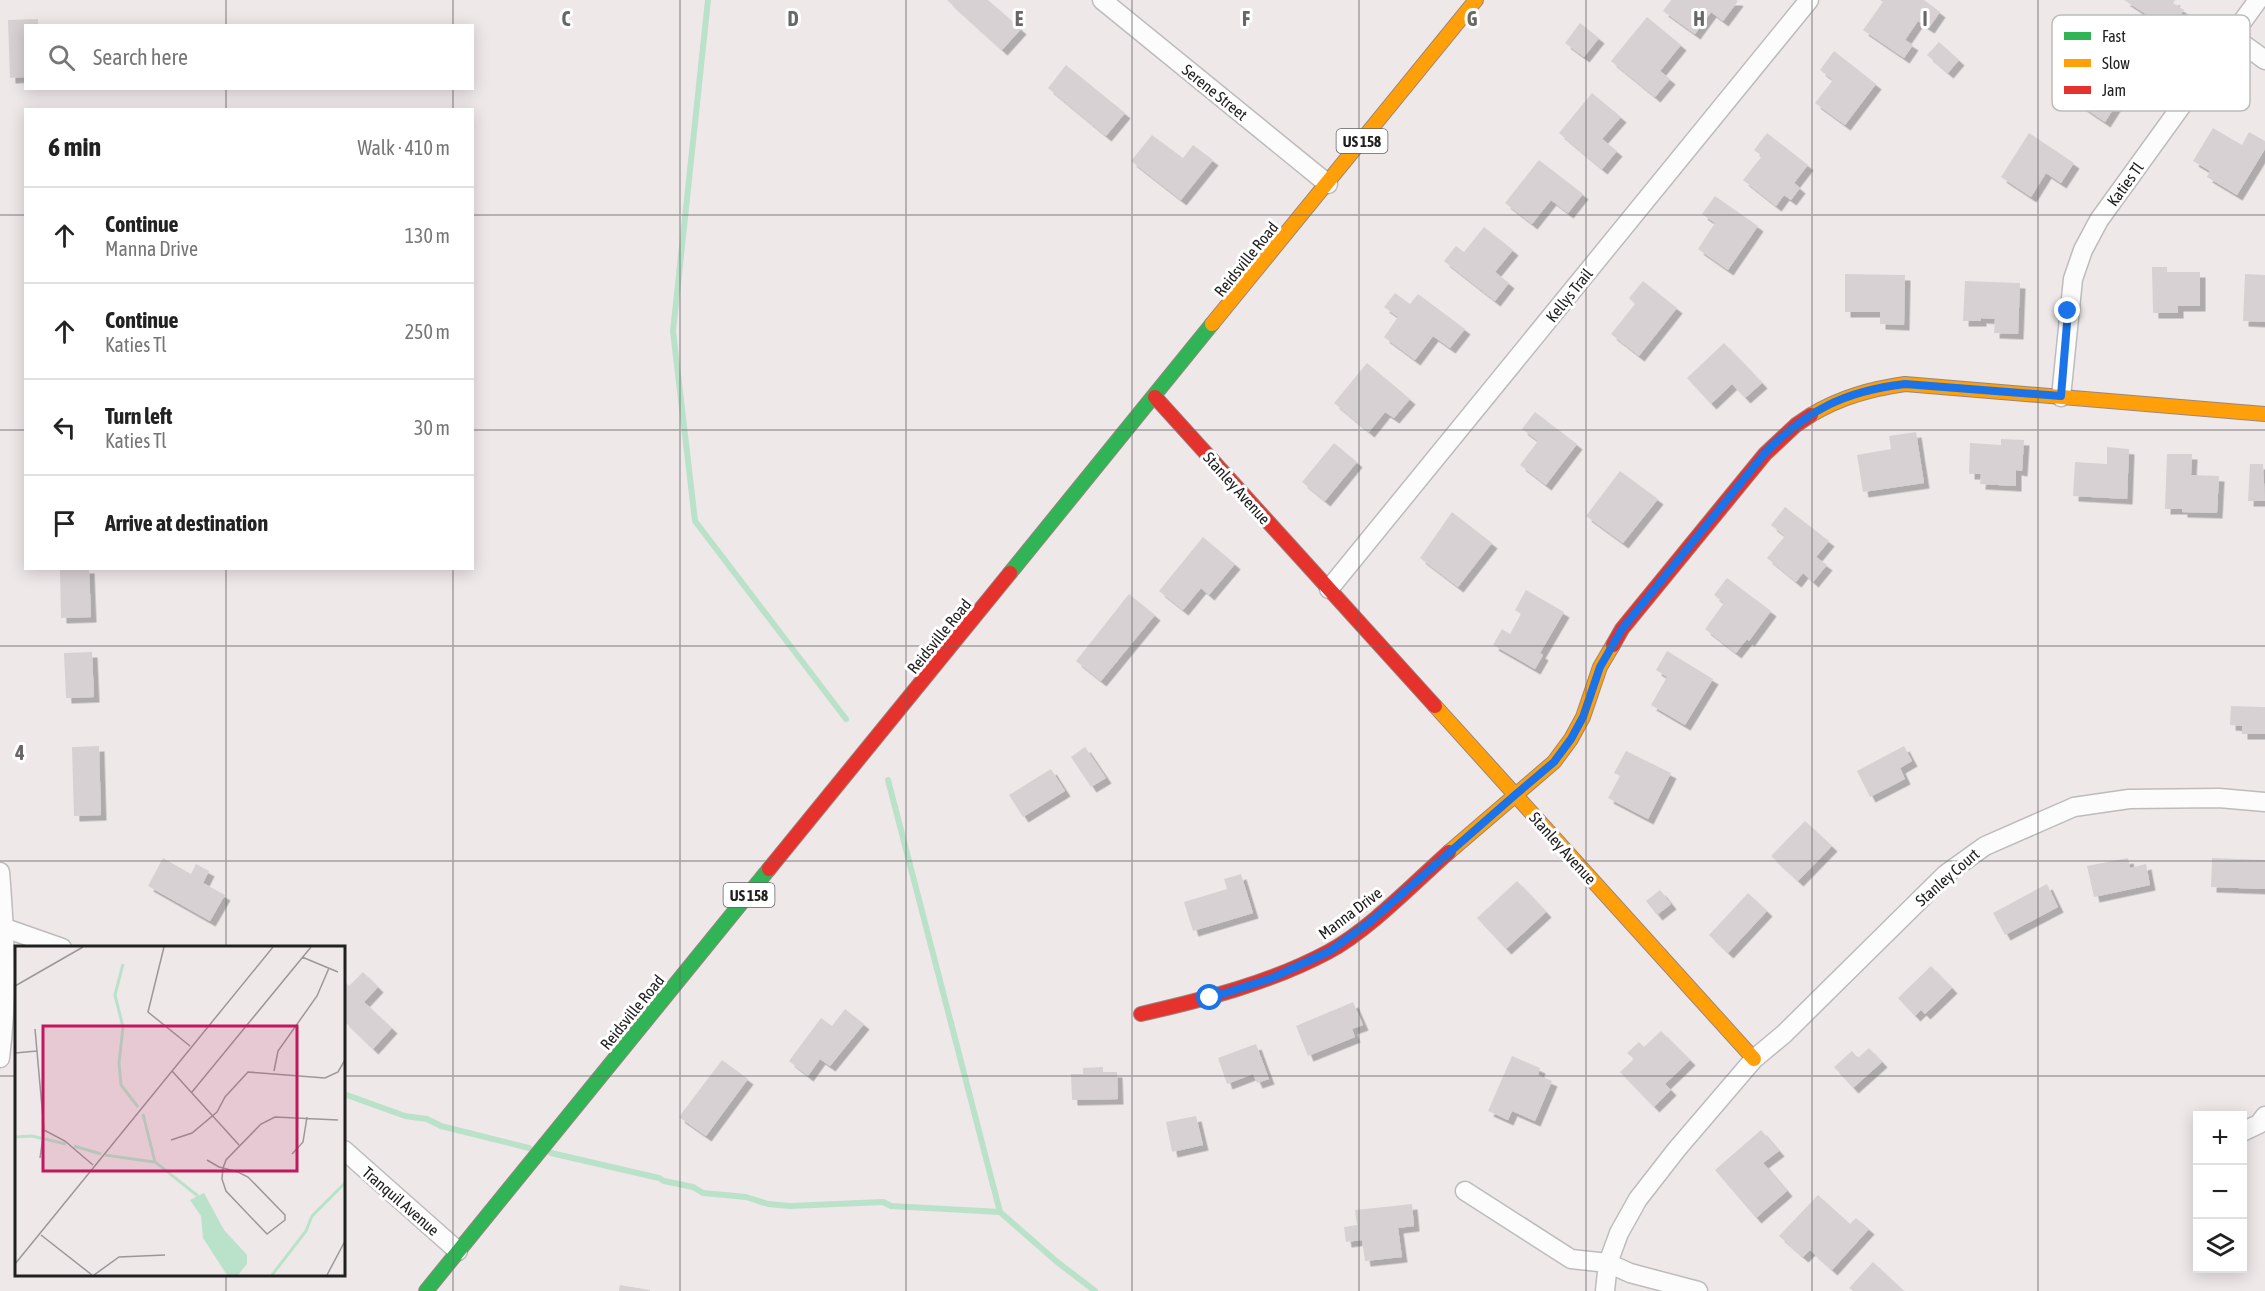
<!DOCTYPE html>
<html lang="en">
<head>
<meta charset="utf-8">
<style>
  body { margin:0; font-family:"Asap Condensed",sans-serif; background:#f6f6f6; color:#222 }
  .controls { position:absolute; right:18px; bottom:18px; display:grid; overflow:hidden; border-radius:0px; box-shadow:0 3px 15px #0003 }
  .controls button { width:54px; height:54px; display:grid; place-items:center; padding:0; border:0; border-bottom:2px solid #e0e0e0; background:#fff; color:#222; font:30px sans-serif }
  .stop { position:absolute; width:18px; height:18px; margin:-14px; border:4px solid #1a73e8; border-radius:50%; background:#fff }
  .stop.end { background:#1a73e8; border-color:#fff; box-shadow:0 2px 6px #0008 }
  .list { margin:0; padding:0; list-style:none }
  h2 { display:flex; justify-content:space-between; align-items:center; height:78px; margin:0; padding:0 24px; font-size:26px }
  h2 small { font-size:20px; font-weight:400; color:#767676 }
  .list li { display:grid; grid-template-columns:39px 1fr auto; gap:18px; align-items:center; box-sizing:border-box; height:96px; padding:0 24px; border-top:2px solid #e0e0e0 }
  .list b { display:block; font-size:22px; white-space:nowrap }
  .list p { margin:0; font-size:20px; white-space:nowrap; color:#767676 }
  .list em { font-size:20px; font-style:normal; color:#767676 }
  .icon { flex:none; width:33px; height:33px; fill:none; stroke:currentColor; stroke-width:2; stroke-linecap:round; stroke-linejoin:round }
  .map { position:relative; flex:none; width:2265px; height:1291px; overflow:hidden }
  .search { position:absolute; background:#fff; box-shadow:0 3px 15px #0003; left:24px; top:24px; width:450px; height:66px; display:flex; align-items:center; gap:15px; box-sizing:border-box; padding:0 21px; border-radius:0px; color:#767676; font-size:22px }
  .panel { position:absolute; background:#fff; box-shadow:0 3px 15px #0003; left:24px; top:108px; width:450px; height:462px; border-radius:0px }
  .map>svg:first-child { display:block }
</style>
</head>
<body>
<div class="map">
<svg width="2265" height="1291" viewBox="0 0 2265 1291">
  <defs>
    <filter id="shadow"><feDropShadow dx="5.5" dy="5.5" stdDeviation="0" flood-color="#0004"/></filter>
  </defs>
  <rect width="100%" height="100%" fill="#eee8e9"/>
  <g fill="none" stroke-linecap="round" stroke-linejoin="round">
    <g stroke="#bae2ca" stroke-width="6">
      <path d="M708,0L673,331L695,521L846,719"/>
      <path d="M888,780L1000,1212L1056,1261L1095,1291"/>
      <path d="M344,1094L405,1116L427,1119L441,1126L529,1148"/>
      <path d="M551,1153L659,1178L664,1181L693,1187L703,1193L746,1197L768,1204L790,1206L883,1202L891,1206L1000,1212"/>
    </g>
  </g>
  <g fill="#d7d1d3" filter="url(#shadow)">
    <path d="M947,0H988L1021,29L1002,50Z"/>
    <path d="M1671,0H1736L1738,1L1723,21L1711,12L1695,34L1663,11Z"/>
    <path d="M1880,0H1924L1940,12L1929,28L1918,21L1905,40L1913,45L1904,58L1863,30L1883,2Z"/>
    <path d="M2124,0H2175L2173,3L2184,10L2170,30Z"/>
    <path d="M1647,17L1681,45L1660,71L1670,79L1655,97L1611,61Z"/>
    <path d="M38,19V26H26V77L10,78L8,20Z"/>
    <path d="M1580,23L1599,38L1584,57L1565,43Z"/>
    <path d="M1939,42L1959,60L1948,73L1927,55Z"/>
    <path d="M2089,49L2124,72L2107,97L2117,103L2105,122L2061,92Z"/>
    <path d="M1834,51L1876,84L1845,125L1815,103L1833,80L1820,70Z"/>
    <path d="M1066,65L1125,113L1106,136L1048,88Z"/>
    <path d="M1592,93L1621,117L1602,139L1617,151L1602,169L1559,133Z"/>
    <path d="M2213,128L2242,145L2249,132L2265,141V149L2237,195L2207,177L2210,171L2193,161Z"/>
    <path d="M1767,133L1808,165L1794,183L1800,188L1791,200L1784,195L1776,206L1743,180L1762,156L1754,150Z"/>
    <path d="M2029,133L2074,163L2061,183L2046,173L2031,197L2001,177Z"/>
    <path d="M1152,135L1183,158L1193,145L1213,160L1181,200L1131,161Z"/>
    <path d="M1539,160L1583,194L1568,213L1551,200L1532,224L1505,203Z"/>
    <path d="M1715,196L1758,226L1728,270L1698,249L1715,223L1702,214Z"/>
    <path d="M1484,227L1513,250L1495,272L1509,283L1495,301L1444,261L1456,246L1464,252Z"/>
    <path d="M2152,267H2167V272H2200V306H2178V313H2153Z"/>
    <path d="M1845,274L1905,275L1904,325L1880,324V312H1845Z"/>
    <path d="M2245,274L2265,275V322L2243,321Z"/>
    <path d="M1643,281L1677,308L1639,356L1611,334L1635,304L1629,298Z"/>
    <path d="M1965,281L2020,283L2018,334L1994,333L1995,319L1981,318V321H1963Z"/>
    <path d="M1395,293L1410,304L1418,294L1465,329L1450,348L1433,336L1415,360L1384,337L1398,317L1384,307Z"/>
    <path d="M1724,343L1762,383L1745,398L1732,384L1711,404L1687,378Z"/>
    <path d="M1367,363L1410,399L1394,418L1385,412L1369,432L1334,403Z"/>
    <path d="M1535,412L1577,444L1546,485L1520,465L1538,441L1522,429Z"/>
    <path d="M1916,432L1924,483L1863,492L1857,455L1891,449L1889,436Z"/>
    <path d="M2001,439L2024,440L2022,471L2016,470V486L1980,484L1981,474H1969L1970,443L2001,445Z"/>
    <path d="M1334,443L1357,462L1325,501L1302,482Z"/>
    <path d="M2107,447L2129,449L2127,499L2073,496L2075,462L2107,464Z"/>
    <path d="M2167,454H2192L2191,475L2219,476L2217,513L2182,512V509H2165Z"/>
    <path d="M2250,464H2263L2265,501H2248Z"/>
    <path d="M1620,471L1658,499L1623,543L1586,516Z"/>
    <path d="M1785,507L1829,541L1816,557L1827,565L1813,582L1803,573L1796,582L1767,558L1785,536L1771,525Z"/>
    <path d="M1452,512L1492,543L1458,587L1420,558Z"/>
    <path d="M1203,537L1235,564L1209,595L1201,588L1183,610L1159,591Z"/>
    <path d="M60,568H89L91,617L61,618Z"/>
    <path d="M1727,578L1771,611L1749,641L1747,639L1736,653L1705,629L1724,603L1714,595Z"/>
    <path d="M1526,590L1564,612L1540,653L1543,655L1535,669L1493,645L1502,629L1510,634L1521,614L1515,610Z"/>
    <path d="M1129,594L1155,615L1101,681L1076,661Z"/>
    <path d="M1667,651L1713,679L1685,725L1651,705L1667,677L1656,670Z"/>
    <path d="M92,652L94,697L66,698L64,653Z"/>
    <path d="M2231,706L2265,707V734H2242V726L2230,725Z"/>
    <path d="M99,746L101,815L74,816L72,747Z"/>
    <path d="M1904,746L1912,761L1900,768L1905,779L1870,797L1857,771Z"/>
    <path d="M1085,747L1106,778L1091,787L1071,757Z"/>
    <path d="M1626,751L1671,773L1648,819L1608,798L1620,776L1614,773Z"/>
    <path d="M1051,769L1065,791L1023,817L1009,795Z"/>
    <path d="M1805,821L1832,846L1798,881L1771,856Z"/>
    <path d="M163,858L191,874L196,864L209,871L203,883L225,895L210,921L148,886Z"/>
    <path d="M2128,858L2130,868L2146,864L2150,885L2094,897L2087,866Z"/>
    <path d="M2212,858L2265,860V889L2211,887Z"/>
    <path d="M1241,874L1253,913L1193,931L1184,902L1227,889L1224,879Z"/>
    <path d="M1517,881L1546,912L1506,949L1477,918Z"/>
    <path d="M2047,884L2058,907L2005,935L1993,913Z"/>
    <path d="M1660,890L1671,904L1657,915L1646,901Z"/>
    <path d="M1748,893L1767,911L1728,953L1709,935Z"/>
    <path d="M1931,966L1952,988L1925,1014L1921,1010L1915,1016L1898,998Z"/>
    <path d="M363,972L378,987L364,1002L392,1028L373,1049L344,1021V981L349,986Z"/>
    <path d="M1353,1002L1363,1025L1352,1029L1355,1037L1308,1056L1296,1026Z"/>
    <path d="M845,1009L864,1024L830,1066L820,1059L808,1076L789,1061L821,1018L832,1026Z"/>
    <path d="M1661,1031L1690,1060L1665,1084L1671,1090L1654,1107L1620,1072L1634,1059L1627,1053L1639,1042L1644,1047Z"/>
    <path d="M1256,1044L1269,1079L1257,1083L1253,1074L1227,1084L1218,1058Z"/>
    <path d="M1869,1048L1882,1062L1853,1088L1834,1067L1852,1051L1858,1058Z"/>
    <path d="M1512,1056L1540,1068L1538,1075L1552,1081L1535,1121L1512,1111L1508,1120L1488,1111Z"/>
    <path d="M722,1060L748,1079L706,1136L679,1117Z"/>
    <path d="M1103,1067V1072H1117L1118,1099L1072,1100L1071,1074H1083V1068Z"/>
    <path d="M1196,1116L1203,1145L1172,1152L1166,1122Z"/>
    <path d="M1761,1130L1779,1151L1763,1163L1787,1191L1756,1218L1715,1170Z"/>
    <path d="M1818,1195L1850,1224L1856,1218L1869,1229L1832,1270L1810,1250L1803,1257L1779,1236Z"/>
    <path d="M1412,1204L1414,1226L1398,1228L1402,1257L1365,1261L1362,1240L1346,1242L1344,1227L1357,1225L1355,1210Z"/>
    <path d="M1873,1262L1904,1291H1853L1849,1288Z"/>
    <path d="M620,1285L650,1290V1291H619Z"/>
  </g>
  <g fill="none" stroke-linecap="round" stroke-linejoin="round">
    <defs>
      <g id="street">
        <path d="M1102,0L1328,184"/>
        <path d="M2232,36L2265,60"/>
        <path d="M2061,397L2073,279L2083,250L2099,220L2258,0"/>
        <path d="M1329,589L1809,0"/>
        <path d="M0,872C5,934 8,996 0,1058"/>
        <path d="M5,928L62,948"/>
        <path d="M2242,1132L2259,1124L2265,1116"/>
        <path d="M344,1150L458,1251"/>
        <path d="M1465,1191L1571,1259L1608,1263L1630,1273L1698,1291"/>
        <path d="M1605,1291L1608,1263L1619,1233L1638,1199L1677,1149L1754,1059L1784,1034L1946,874L1985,846L2074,807L2129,799L2219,798L2265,802"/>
      </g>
      <g id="fast">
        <path d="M1010,573L1212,324"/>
        <path d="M426,1291L769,869"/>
      </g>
      <g id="slow">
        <path d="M1212,324L1476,0"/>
        <path d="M1811,415C1841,397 1871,389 1905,384L2265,414"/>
        <path d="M1435,706L1754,1059"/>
        <path d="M1449,852L1554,762L1571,739L1583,717L1600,667L1613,645"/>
      </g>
      <g id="jam">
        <path d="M1155,397L1435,706"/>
        <path d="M1613,645L1622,629L1765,454L1796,425L1811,415"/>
        <path d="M769,869L1010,573"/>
        <path d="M1141,1014C1206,999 1270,983 1328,952C1369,930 1414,883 1449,852"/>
      </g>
    </defs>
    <use href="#street" stroke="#bebbbc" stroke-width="21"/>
    <use href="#fast" stroke="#99867f" stroke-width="16"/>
    <use href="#slow" stroke="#99867f" stroke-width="16"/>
    <use href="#jam" stroke="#99867f" stroke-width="16"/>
    <use href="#street" stroke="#fcfcfc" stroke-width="18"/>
    <use href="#fast" stroke="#30b455" stroke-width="14"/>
    <use href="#slow" stroke="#ff9f0a" stroke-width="14"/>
    <use href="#jam" stroke="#e5322d" stroke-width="14"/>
  </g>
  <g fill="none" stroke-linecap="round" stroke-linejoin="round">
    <path stroke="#1a73e8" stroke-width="8" d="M1210,998L1272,978L1330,951L1370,922L1515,795L1554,762L1571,739L1583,717L1600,667L1622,629L1765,453C1807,410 1845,391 1905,384L2061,396L2068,311"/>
  </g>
  <path fill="none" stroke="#686666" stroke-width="1.5" stroke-opacity="0.55" d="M226,0V26M453,0V26M680,0V1291M906,0V1291M1132,0V1291M1359,0V1291M1586,0V1291M1812,0V1291M2038,0V1291M226,88V110M453,88V110M0,215H26M472,215H2265M0,430H26M472,430H2265M226,568V948M453,568V1291M0,646H2265M0,861H2265M0,1076H16M344,1076H2265M226,1274V1291"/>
  <g text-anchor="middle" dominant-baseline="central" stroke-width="6" stroke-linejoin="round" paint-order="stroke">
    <g fill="#fff" stroke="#636363" stroke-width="1.5">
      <rect x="1336.5" y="129" width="51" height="24" rx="4.5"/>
      <rect x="723.5" y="883" width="51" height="24" rx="4.5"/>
    </g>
    <g font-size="15" font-weight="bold" fill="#202020">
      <text x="1362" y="141">US 158</text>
      <text x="749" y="895">US 158</text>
    </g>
    <g font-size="16" fill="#202020" stroke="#fff">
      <text transform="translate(1215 92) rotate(39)">Serene Street</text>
      <text transform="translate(2125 184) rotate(-54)">Katies Tl</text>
      <text transform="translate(1246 259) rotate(-51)">Reidsville Road</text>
      <text transform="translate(1569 295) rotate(-51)">Kellys Trail</text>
      <text transform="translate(1237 488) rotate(48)">Stanley Avenue</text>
      <text transform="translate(939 636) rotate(-51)">Reidsville Road</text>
      <text transform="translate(1563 848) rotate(48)">Stanley Avenue</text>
      <text transform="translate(1947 877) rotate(-41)">Stanley Court</text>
      <text transform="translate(1350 913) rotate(-37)">Manna Drive</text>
      <text transform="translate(632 1012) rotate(-51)">Reidsville Road</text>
      <text transform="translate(401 1201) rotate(41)">Tranquil Avenue</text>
    </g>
  </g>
  <g transform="translate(15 946)">
    <rect width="330" height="330" fill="#eee8e9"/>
    <path d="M189,247L209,284L232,309V318L223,329H212L188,292L186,270L175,254Z" fill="#bae2ca"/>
    <path fill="none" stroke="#bae2ca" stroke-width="3" d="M108,18L100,49L108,81L104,117L106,139L123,161M128,168L140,216L183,250M0,191L17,190L51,198M59,200L86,208M90,209L139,216M257,329L291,285L297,270L330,237"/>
    <path fill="none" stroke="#9c9899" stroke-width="1.5" d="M149,1L133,66L175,100M287,11L323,26M0,40L68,1M20,83L29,184L25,212M0,107L22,105M157,125L224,199M259,125L263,105L302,50L314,22M177,146L296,1M29,184L50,195L78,219M156,194L177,187L202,166L210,151L233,126L310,132L323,126L330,114M277,208L288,196L292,171M192,214L204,221L208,222L223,226L233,231L270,269V274L252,288L211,245L207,233L208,222L211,214L246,178L260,171L323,174M26,289L77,329M0,318L258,1M79,329L104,311L150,309M312,329L330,295"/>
    <path fill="#c2185b" fill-opacity="0.15" stroke="#c2185b" stroke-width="3" d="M28,80H282V225H28Z"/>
    <rect width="330" height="330" fill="none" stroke="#202020" stroke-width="3"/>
  </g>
  <rect x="2052" y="15" width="198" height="96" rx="9" fill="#fff" stroke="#bcbcbc" stroke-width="1.5"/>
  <rect x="2064" y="32" width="27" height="8" fill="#30b455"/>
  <rect x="2064" y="59" width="27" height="8" fill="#ff9f0a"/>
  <rect x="2064" y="86" width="27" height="8" fill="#e5322d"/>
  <g font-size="16" fill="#202020">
    <text x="2102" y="42">Fast</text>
    <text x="2102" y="69">Slow</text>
    <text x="2102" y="96">Jam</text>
  </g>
  <g font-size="20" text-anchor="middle" font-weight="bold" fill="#686666" stroke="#fff" stroke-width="6" stroke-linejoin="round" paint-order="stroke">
    <text x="566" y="26">C</text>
    <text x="793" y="26">D</text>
    <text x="1019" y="26">E</text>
    <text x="1246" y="26">F</text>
    <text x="1472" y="26">G</text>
    <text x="1699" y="26">H</text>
    <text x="1925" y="26">I</text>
    <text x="20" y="760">4</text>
  </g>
</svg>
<div class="controls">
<button>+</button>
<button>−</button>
<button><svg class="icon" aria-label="layers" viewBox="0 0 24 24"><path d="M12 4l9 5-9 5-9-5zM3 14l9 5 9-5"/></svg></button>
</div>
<div class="stop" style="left:1210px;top:998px"></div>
<div class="stop end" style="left:2068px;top:311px"></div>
<div class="search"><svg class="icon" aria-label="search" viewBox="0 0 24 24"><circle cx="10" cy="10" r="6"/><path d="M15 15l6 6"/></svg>Search here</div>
<section class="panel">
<h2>6 min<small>Walk · 410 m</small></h2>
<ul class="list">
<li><svg class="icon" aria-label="ahead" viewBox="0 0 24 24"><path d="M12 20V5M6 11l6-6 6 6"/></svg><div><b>Continue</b><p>Manna Drive</p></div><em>130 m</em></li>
<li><svg class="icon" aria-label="ahead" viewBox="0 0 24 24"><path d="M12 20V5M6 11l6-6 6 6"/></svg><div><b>Continue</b><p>Katies Tl</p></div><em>250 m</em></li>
<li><svg class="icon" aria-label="left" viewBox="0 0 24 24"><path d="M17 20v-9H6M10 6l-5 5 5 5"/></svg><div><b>Turn left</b><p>Katies Tl</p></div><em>30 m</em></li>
<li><svg class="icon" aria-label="arrive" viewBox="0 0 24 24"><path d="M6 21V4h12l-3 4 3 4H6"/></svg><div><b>Arrive at destination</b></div></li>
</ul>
</section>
</div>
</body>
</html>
